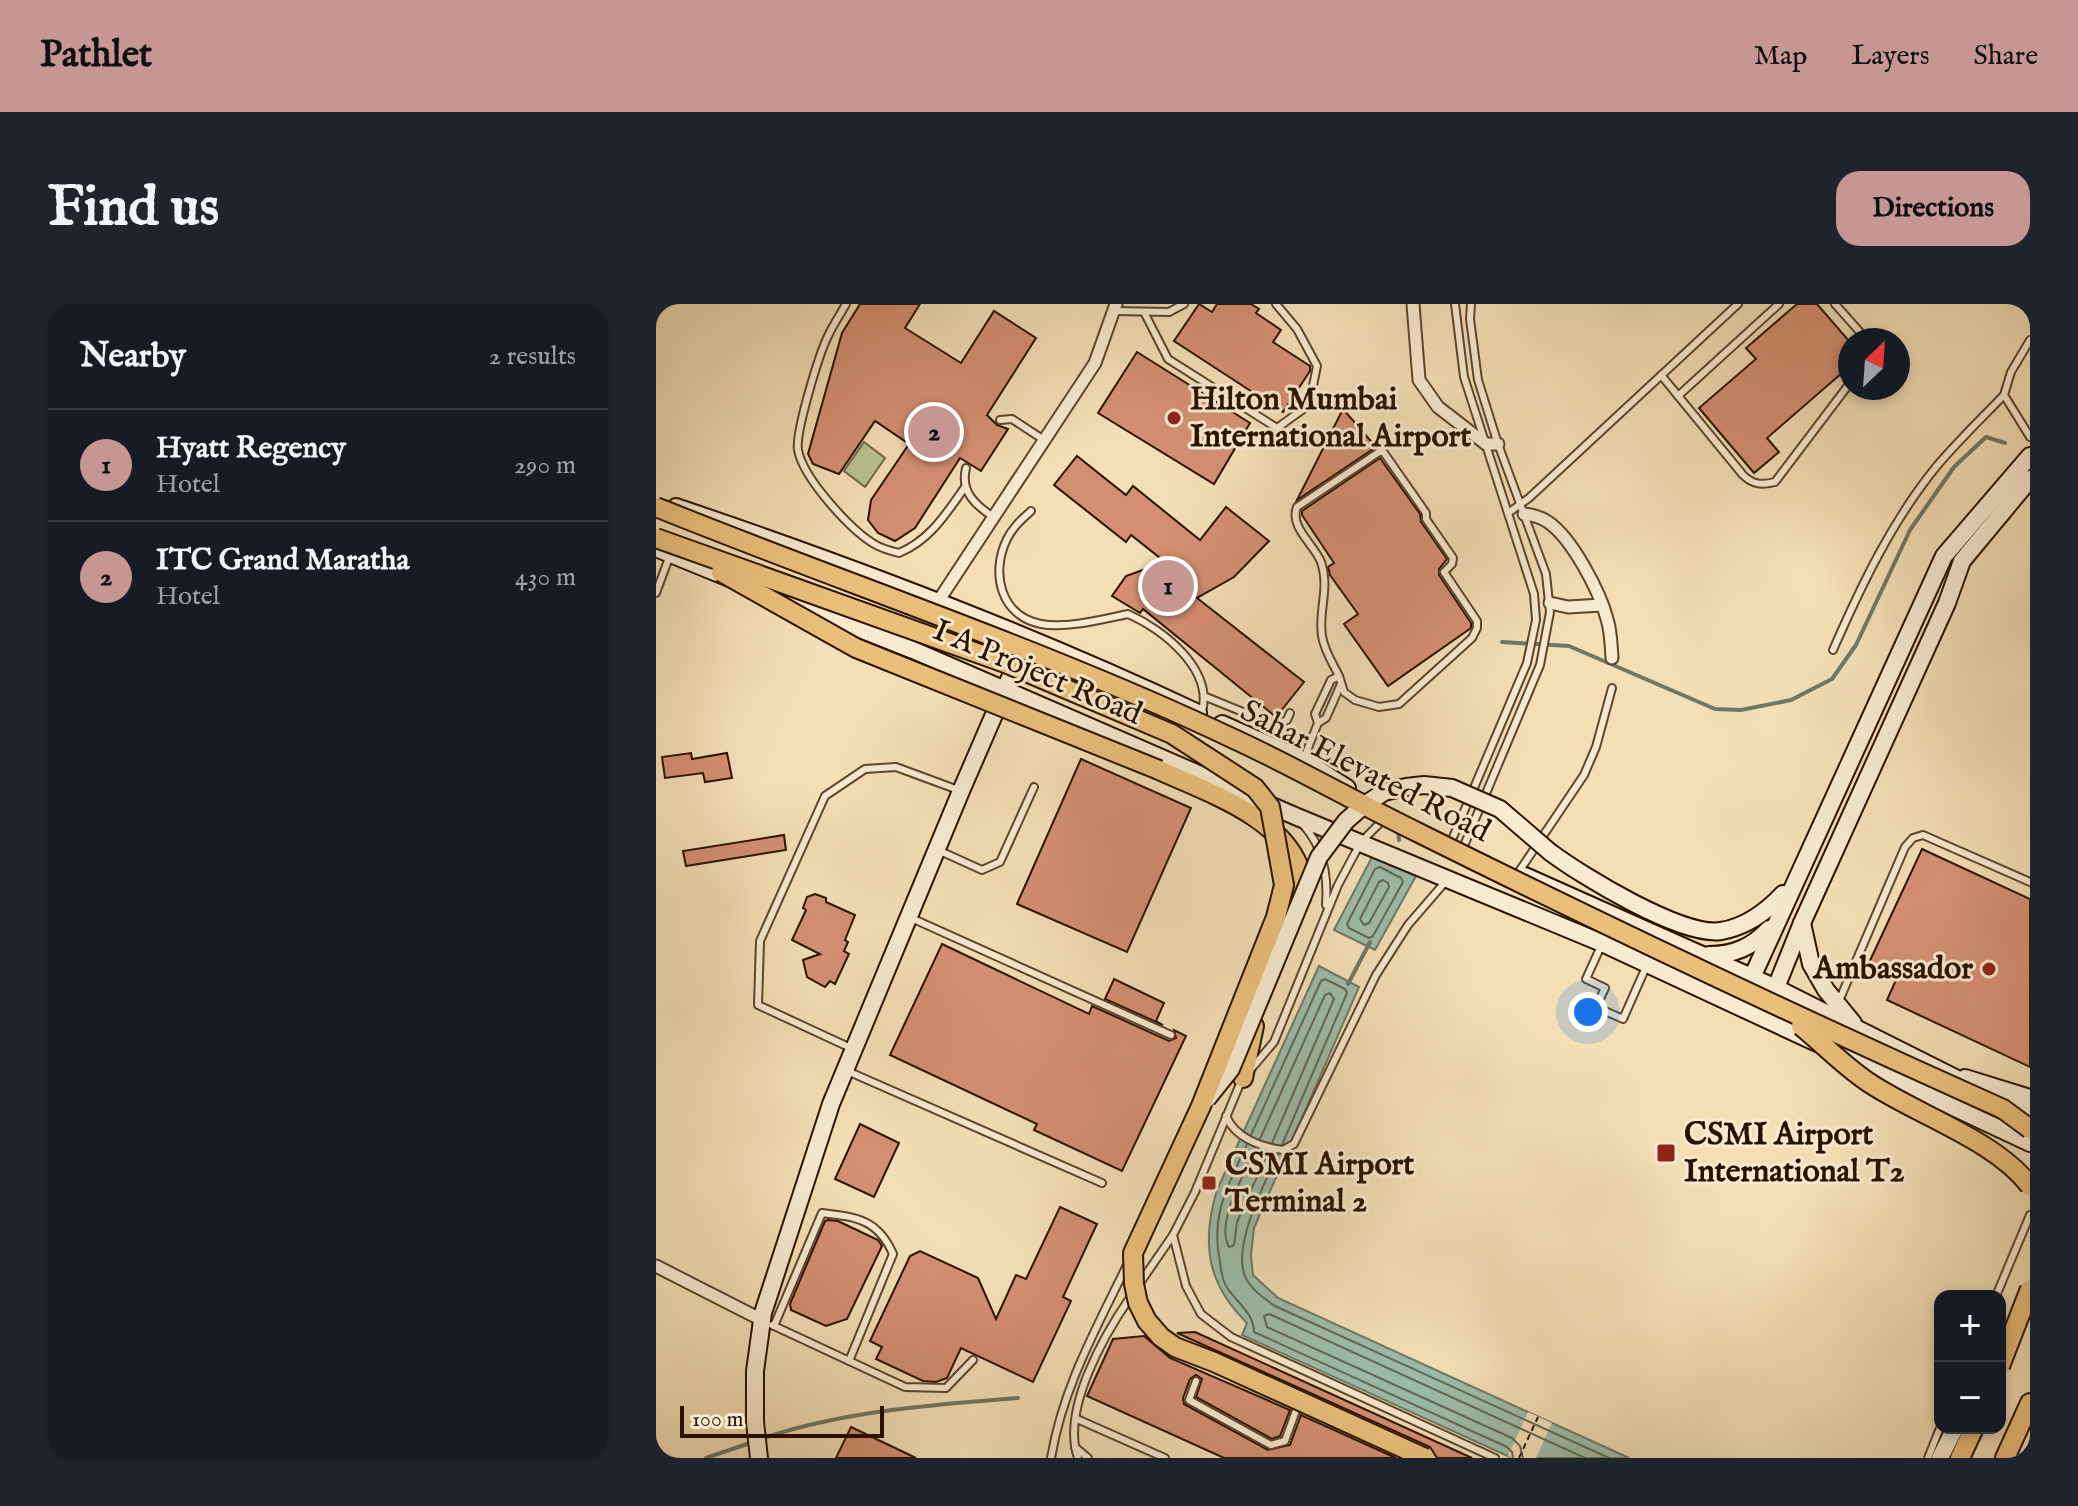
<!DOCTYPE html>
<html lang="en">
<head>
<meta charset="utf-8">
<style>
  body { margin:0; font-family:"IM FELL English",serif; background:#20242c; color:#f1f3f6 }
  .controls { position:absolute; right:24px; bottom:24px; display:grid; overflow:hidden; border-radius:16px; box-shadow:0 4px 12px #0003 }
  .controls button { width:72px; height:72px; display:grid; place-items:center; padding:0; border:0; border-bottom:2px solid #363941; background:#171b24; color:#f1f3f6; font:40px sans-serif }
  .compass { position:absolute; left:1182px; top:24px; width:72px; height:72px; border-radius:50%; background:#171b24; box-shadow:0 4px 12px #0003; rotate:25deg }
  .scale { position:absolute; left:24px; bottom:20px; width:204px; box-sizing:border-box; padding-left:8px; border:4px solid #291200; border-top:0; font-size:22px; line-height:28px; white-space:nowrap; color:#291200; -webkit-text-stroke:6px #f7eacf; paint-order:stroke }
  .you { position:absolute; left:932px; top:708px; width:28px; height:28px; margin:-20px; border:6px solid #fff; border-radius:50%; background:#1a73e8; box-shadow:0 0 0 12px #1a73e833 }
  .badge { display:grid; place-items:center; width:52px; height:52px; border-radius:50%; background:#c59692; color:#111; font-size:26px; font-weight:700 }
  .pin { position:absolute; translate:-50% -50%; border:4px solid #fff; box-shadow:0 2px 8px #0006 }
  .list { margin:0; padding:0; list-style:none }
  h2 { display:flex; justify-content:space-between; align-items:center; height:104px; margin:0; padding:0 32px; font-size:34px }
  h2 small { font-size:26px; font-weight:400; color:#9ea1a6 }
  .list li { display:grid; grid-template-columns:52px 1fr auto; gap:24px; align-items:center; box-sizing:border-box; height:112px; padding:0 32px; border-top:2px solid #363941 }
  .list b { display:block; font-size:30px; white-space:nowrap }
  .list p { margin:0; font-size:26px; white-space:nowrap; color:#9ea1a6 }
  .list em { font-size:26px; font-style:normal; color:#9ea1a6 }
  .map { position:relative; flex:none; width:1374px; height:1154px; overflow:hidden; border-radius:24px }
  header { display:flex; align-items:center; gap:48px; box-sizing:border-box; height:112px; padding:0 40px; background:#c59692; color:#111 }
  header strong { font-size:38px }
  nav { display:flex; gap:44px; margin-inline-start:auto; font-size:28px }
  .intro { display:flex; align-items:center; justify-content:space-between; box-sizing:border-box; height:192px; padding:0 48px }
  h1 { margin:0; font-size:56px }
  .button { padding:20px 36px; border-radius:24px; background:#c59692; color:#111; font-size:28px; font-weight:700 }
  main { display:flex; gap:48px; padding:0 48px }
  aside { flex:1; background:#171b24; border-radius:24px; box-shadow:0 4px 12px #0003 }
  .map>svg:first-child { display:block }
</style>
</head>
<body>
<header>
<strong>Pathlet</strong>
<nav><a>Map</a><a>Layers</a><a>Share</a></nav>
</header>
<div class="intro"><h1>Find us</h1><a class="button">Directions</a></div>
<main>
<aside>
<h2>Nearby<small>2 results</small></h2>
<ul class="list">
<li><span class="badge">1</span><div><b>Hyatt Regency</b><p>Hotel</p></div><em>290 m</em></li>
<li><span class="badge">2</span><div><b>ITC Grand Maratha</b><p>Hotel</p></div><em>430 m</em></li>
</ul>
</aside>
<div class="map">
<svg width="1374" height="1154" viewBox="0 0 1374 1154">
  <rect width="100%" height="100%" fill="#f3deb5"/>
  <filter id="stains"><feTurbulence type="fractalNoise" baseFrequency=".0025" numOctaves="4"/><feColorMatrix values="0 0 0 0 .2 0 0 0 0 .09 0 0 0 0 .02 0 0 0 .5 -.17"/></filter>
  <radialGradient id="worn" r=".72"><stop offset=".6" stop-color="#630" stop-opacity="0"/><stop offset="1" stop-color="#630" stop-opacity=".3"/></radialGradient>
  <path fill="#b8c290" stroke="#706a48" stroke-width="2" d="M208,138L229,154L209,183L188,167Z"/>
  <g fill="#9cbca9" stroke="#6e7865" stroke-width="2">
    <path d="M717,551L760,572L719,646L678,626Z"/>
    <path d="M663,662L703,683L598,924L595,951L597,971L622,994L973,1154H856L586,1031L591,1019C551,980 545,939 561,886Z"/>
  </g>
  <path fill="#f3deb5" d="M872,1108L896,1119L880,1154H856L852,1152Z"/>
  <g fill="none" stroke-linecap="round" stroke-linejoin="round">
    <g stroke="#626754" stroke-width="2">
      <path d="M724,563L745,574L747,578L717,632L713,634L693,624L691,620L719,565Z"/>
      <path d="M727,576L732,579L733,583L713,619L708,621L704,615L723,578Z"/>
      <path d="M595,831L665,677L669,675L689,685L691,689L626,841"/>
      <path d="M604,835L669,691L674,689L678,695L616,839"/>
      <path d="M591,840C572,882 554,911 564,958C565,966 566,975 570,982C580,998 598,1009 598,1028L851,1143L856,1148L857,1154"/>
      <path d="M600,844C589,868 559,919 573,943L578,941L581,918L612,848"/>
      <path d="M622,850C609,879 573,947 591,976C597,987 609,995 619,1002L953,1154"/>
      <path d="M867,1154L864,1142L856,1134L611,1023L608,1012L613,1010L929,1154"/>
    </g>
    <g stroke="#6e7865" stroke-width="4">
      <path d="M846,338L913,342L1059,405L1085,406L1135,396L1176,375L1200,341L1254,226L1298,163L1330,133L1349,139"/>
      <path d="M742,524L743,536"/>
      <path d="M692,680L714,638"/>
      <path d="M105,1135C187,1107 276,1101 362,1094"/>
      <path d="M50,1154L97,1138"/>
    </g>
  </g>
  <g fill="#d48f72" stroke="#291200" stroke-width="2">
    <path d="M204,0H264L249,24L305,59L338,7L380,34L331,111L341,121L352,125L325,167L304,154L259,224L239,237L222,229L212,216L215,196L253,140L219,117L183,170L157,160L152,150L186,29Z"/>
    <path d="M543,0L556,8L561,0H595L603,5L600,9L625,26L617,38L654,62V67L627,108L518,37Z"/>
    <path d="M1141,0H1161L1194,38V62L1111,134L1123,148L1098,169L1043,104L1100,55L1090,44Z"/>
    <path d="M481,48L594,119L558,180L442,109Z"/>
    <path d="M687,105L720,143L641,196Z"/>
    <path d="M421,152L470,191L477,182L544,236L570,203L613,237L578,273L541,294L648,378L620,413L487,305L484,309L456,292L470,272L509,258L475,231L470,238L398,181Z"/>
    <path d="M724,154L764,210L765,218L791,255L783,265V271L815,319V324L732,382L688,320L702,310L674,271L672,263L678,259L646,211V207Z"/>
    <path d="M35,449L36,455L71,449L76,474L49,478L47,469L9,474L6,453Z"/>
    <path d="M425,455L535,504L471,648L361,600Z"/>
    <path d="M128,531L130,546L30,562L27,547Z"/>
    <path d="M1266,545L1374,595V763L1231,696L1240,676L1211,663Z"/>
    <path d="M159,590L170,594V598L199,611L189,636L192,638L188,647L193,650L179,680L174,677L169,683L151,673L147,656L164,650L136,636L150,606L147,604L151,593Z"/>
    <path d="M286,640L433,710L436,702L513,737L520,734L518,726L530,732L466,867L378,826L381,820L234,751Z"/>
    <path d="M458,675L508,699L500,717L507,721L449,695Z"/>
    <path d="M204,820L243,839L218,893L179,875Z"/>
    <path d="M404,903L441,920L407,993L415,997L377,1078L305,1044L291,1074L280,1078L267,1077L220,1055L226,1043L214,1037L254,952L264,947L322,974L340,1015L360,971L370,975Z"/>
    <path d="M172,916L182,917L222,936L226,942L191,1015L170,1022L135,1006L134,1000L169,917Z"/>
    <path d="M539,1028L816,1154H781L774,1143L521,1029Z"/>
    <path d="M488,1032L514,1054L634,1106L624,1132L616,1135L540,1093L546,1075L540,1071L534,1075L527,1094L528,1100L612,1146L634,1141L645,1111L740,1154H568L431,1092L457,1035Z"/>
    <path d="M195,1123L260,1154H180Z"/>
  </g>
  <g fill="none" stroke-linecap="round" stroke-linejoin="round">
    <defs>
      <g id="lane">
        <path d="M190,0C184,11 177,21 172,32C163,50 139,129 142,146C147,174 195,227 220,241C227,245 235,247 243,249C274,236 290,210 309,183"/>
        <path d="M1179,0L1211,36"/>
        <path d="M1371,0L1374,4"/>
        <path d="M459,7L513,8L528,0"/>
        <path d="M488,8L512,55L621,124L653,101L661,62L641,25L620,0"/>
        <path d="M1374,36L1355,68L1348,91L1374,133"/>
        <path d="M1005,71L1087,171C1097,181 1106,181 1119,178L1194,79"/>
        <path d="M1022,92L1123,0"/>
        <path d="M344,116L356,115L388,136"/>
        <path d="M310,164C304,188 320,202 339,214"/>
        <path d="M375,207C365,216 357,223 351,235C334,270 345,312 385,320C409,325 448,315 472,310C508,326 560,367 545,411"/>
        <path d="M852,209L873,194L1082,0"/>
        <path d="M0,289L14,251"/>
        <path d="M1177,346C1205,282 1236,217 1280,163C1301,138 1325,115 1348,91"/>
        <path d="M550,393L619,421L631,416L634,409"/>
        <path d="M662,419L659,410L675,376L683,372L688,388L699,396L723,403L743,400L816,334L821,324V317L788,268L796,260L797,254L770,215V209L726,146L641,203C633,223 658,240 665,258C674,285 662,307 666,332C668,346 677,360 683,372"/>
        <path d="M648,454L662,419L670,414L685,380"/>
        <path d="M648,522C668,544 672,573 670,601"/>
        <path d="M795,538L871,359L880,316L878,290L808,73L799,0"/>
        <path d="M807,544L884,361L894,308L890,270L842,140L822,76L814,15L815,0"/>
        <path d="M284,547L326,566L344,558L378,483"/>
        <path d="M862,569L928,471L940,443L956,384"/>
        <path d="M253,613L515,731"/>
        <path d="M945,642L930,675L949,684L940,703L967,715L990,663"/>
        <path d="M1183,697L1249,543L1257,534L1267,531L1374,578"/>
        <path d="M197,745L102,701L104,637L169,492L209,465L240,463L305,487"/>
        <path d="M596,764L618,738L682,581L705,538L728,515"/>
        <path d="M189,766L446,879"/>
        <path d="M570,812C579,834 605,843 627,846L638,840L720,671L752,621L790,577"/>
        <path d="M517,931L530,982L545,1010L575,1033L839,1154"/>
        <path d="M484,979L517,931L539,888L586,775"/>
        <path d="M1340,992L1374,911"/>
        <path d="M116,1021L249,1083L290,1084L317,1056"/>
        <path d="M118,1022L166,909C200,913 222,915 237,950L193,1057"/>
        <path d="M540,1077L533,1096L615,1141L629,1137L642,1101"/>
        <path d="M421,1115L509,1154"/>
        <path d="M419,1143L432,1154"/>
        <path d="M395,1154C407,1083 440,1025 471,961"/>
        <path d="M422,1154C405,1106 448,1031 475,992"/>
        <path d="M1272,1154L1284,1124"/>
      </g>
      <g id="street">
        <path d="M757,0L763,76L782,103L830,140H842"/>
        <path d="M868,210C877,211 885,213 892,218C916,234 944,288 951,315C955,327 955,341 956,354"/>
        <path d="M283,296L439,59L460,0"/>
        <path d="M894,299L912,303L946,301"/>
        <path d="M0,962L106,1016"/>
      </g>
      <g id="secondary">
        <path d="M20,203C198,263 372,329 542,409"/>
        <path d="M0,244L76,275"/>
        <path d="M120,292L257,346L639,512L946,639L1161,739"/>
        <path d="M566,420L647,456L691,484"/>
        <path d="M894,548C926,572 1026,633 1065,627C1089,623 1111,607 1127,590"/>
        <path d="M869,572L1120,684L1319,784"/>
        <path d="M1146,619L1155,660L1170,686L1197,719"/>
        <path d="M1053,651C1078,651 1096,643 1113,625"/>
        <path d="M1093,680L1288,252L1374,152"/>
        <path d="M1117,691L1146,619L1291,299L1306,257L1374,175"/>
        <path d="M1182,749L1374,839"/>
        <path d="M1309,774L1374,794"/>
        <path d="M1347,798L1374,811"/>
        <path d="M103,1154L99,1118V1067L107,1009L175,800L305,487L363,353"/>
        <path d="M1284,1154L1299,1124"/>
      </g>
      <g id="primary">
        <path d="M503,466C551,488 628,513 645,569C647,576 646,586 645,594"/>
        <path d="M587,774L598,722"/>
        <path d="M1304,1154L1318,1124"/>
        <path d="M1349,1154L1374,1099"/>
      </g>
    </defs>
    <use href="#lane" stroke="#5c452d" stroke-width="10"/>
    <use href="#street" stroke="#5c452d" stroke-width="15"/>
    <use href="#secondary" stroke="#291200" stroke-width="20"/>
    <use href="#primary" stroke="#291200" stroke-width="22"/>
    <path stroke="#291200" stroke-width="2" stroke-dasharray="6 4" stroke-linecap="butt" d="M863,1154L882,1113"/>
    <use href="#lane" stroke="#f7eacf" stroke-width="6"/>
    <use href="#street" stroke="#f7eacf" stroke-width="11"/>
    <use href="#secondary" stroke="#f7eacf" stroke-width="16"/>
    <use href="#primary" stroke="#eabf7a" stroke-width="18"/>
    <defs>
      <path id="secondary-bridge" d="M551,795L575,765L663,553L690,517L707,502L728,488L750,483L768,481L796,484L844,505L894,548"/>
      <g id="primary-bridge">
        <path d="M0,203C193,281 390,346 578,435C641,464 701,499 763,529C956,625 1150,717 1347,805L1374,825"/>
        <path d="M0,234L349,359L516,430L599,484L614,503L628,581L620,613L545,802L477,949L478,980L482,999L491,1017L505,1033L519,1043L558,1058L769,1154"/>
        <path d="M65,268L200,344L503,466"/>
        <path d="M1145,722C1167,740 1188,762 1212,778C1259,810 1340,836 1374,882"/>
        <path d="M1344,1062L1374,985"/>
      </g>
    </defs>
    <use href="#secondary-bridge" stroke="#291200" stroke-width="20" stroke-linecap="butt"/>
    <use href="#primary-bridge" stroke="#291200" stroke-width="22" stroke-linecap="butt"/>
    <use href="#secondary-bridge" stroke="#f7eacf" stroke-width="16"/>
    <use href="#primary-bridge" stroke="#eabf7a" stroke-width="18"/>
  </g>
  <g fill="#8f2418" stroke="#f7eacf" stroke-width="3">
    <circle cx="518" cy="114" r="8"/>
    <circle cx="1333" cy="665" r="8"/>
    <rect x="1000" y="839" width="20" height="20" rx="4"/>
    <rect x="545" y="871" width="16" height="16" rx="4"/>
  </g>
  <g text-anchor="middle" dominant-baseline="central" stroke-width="6" stroke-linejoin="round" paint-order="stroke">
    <g font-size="32" font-weight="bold" fill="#291200" stroke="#f7eacf" text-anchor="start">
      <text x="534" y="96">Hilton Mumbai<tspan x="534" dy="37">International Airport</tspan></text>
      <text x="1317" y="665" text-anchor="end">Ambassador</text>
      <text x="1028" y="831">CSMI Airport<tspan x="1028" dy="37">International T2</tspan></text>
      <text x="569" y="861">CSMI Airport<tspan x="569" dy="37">Terminal 2</tspan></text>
    </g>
    <g font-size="32" fill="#291200" stroke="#f7eacf">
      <text transform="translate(381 369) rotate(23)">I A Project Road</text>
      <text transform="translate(709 468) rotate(27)">Sahar Elevated Road</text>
    </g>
  </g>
  <rect width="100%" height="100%" filter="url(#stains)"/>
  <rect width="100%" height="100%" fill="url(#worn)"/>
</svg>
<div class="controls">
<button>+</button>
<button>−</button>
</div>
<svg class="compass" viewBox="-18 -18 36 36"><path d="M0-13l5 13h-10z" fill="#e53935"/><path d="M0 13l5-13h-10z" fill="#9ea1a6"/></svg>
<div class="scale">100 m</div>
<div class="you"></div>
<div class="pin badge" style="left:512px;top:282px">1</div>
<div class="pin badge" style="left:278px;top:128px">2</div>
</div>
</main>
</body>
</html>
